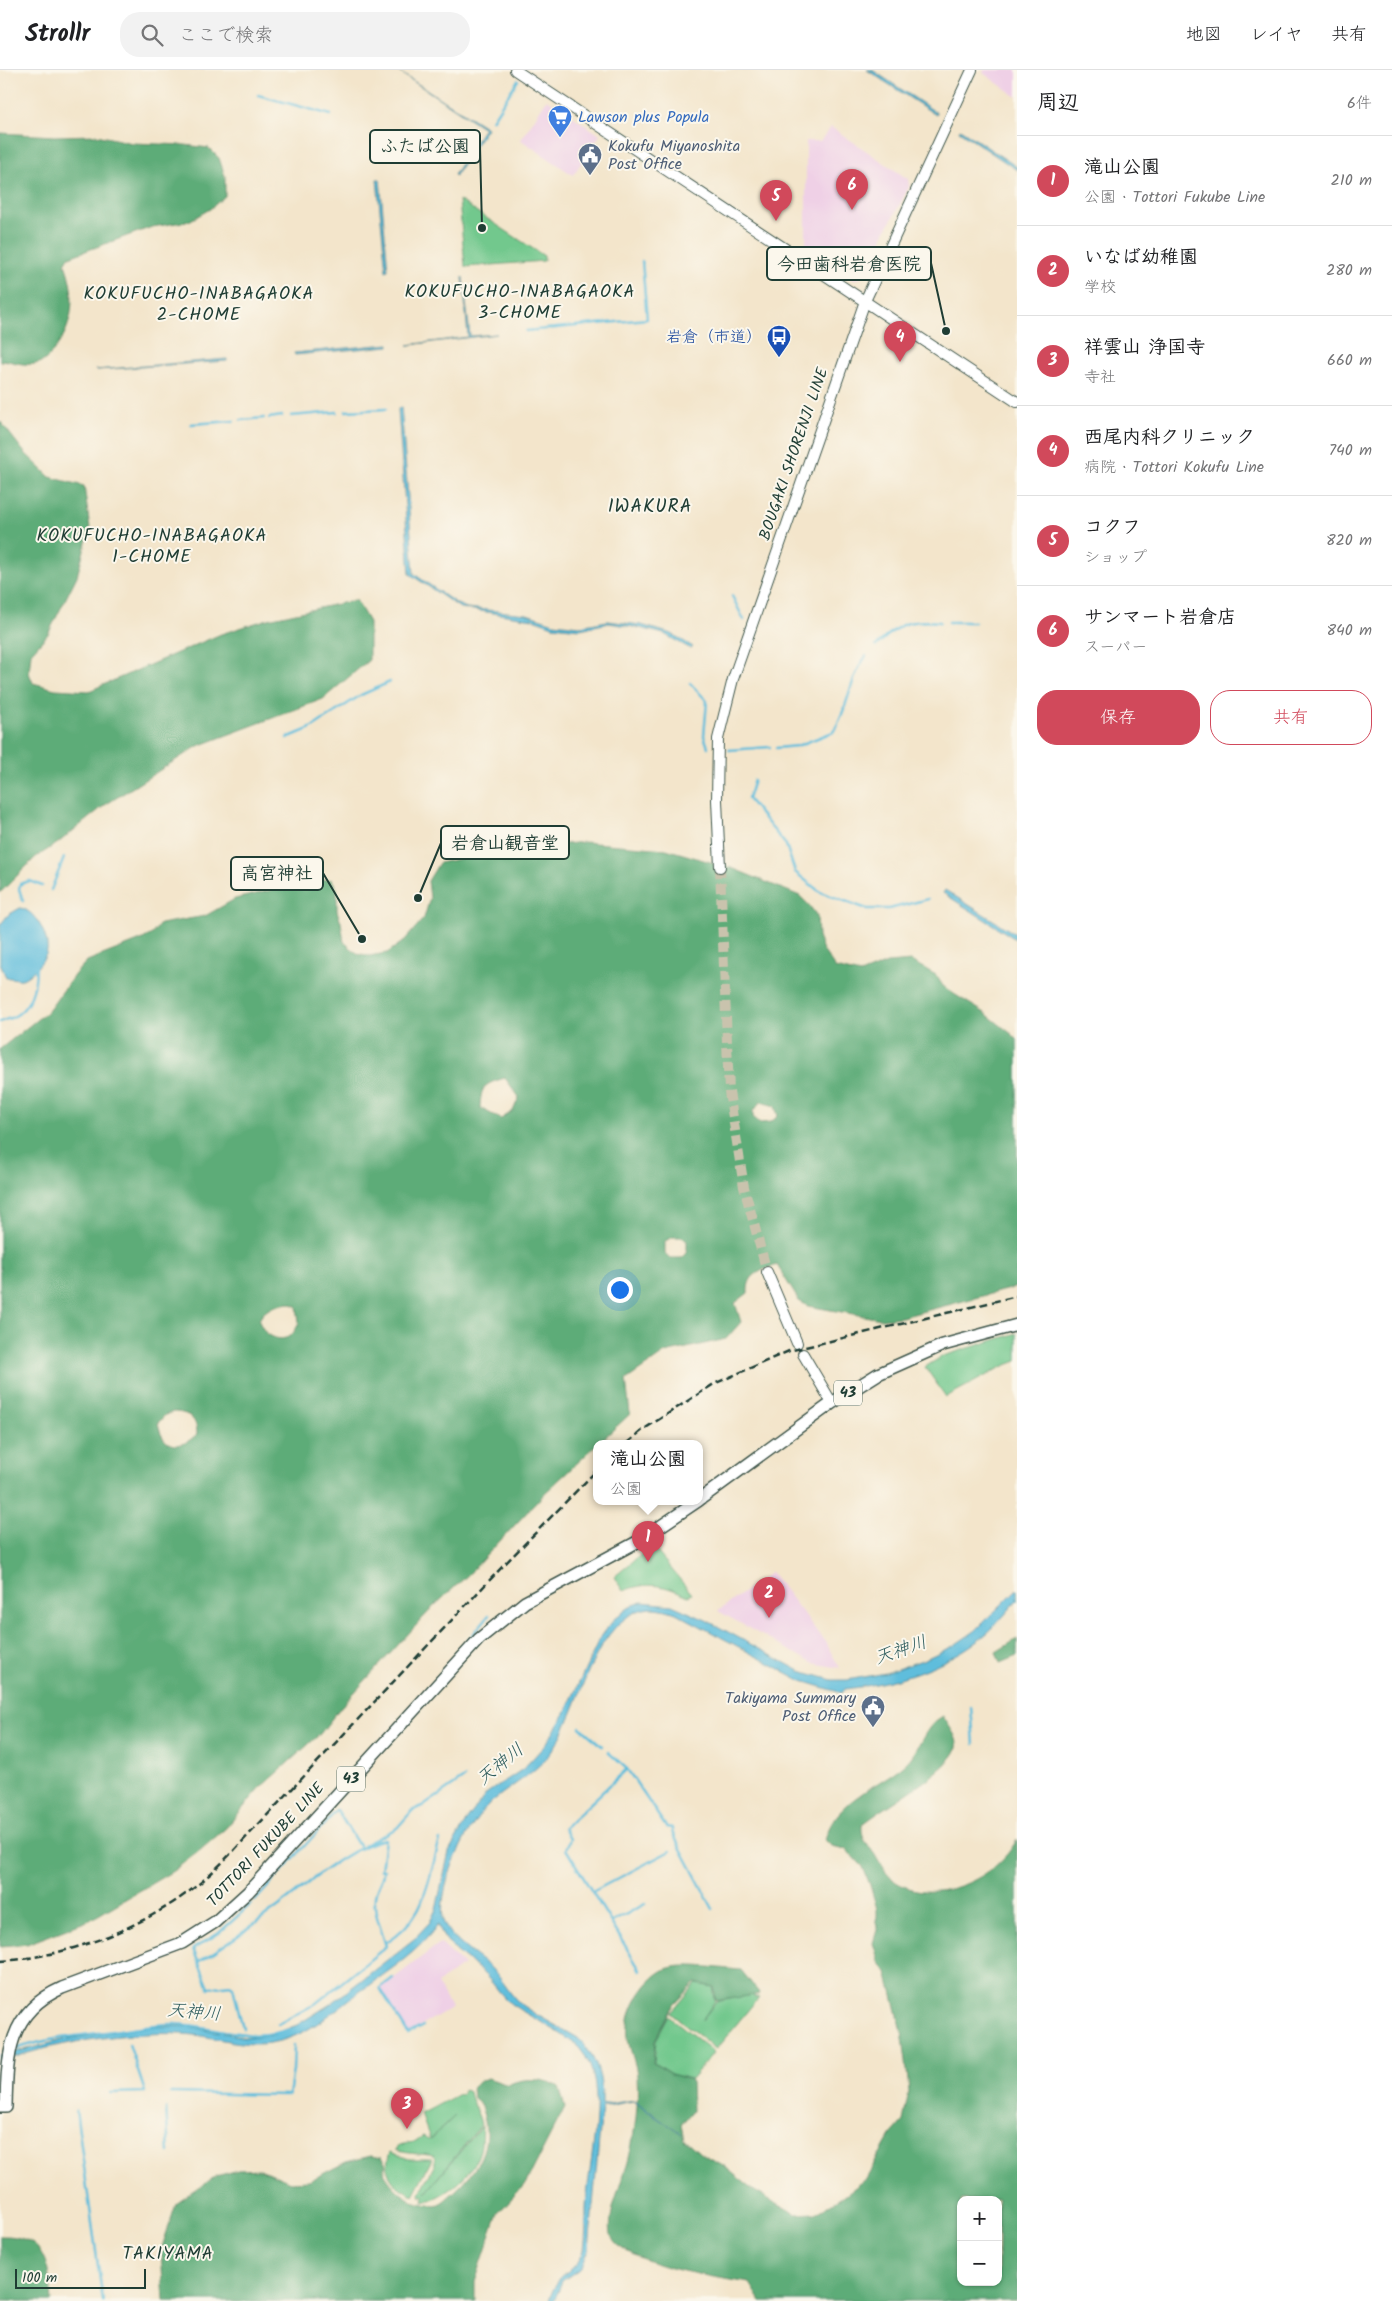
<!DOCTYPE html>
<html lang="ja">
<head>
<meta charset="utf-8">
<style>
  body { margin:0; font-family:Kalam,"Klee One",sans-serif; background:#f2f2f2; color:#202124 }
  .controls { position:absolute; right:15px; bottom:15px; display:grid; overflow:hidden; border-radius:10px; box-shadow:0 1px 4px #0004 }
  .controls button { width:45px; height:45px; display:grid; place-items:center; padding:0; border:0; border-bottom:1px solid #e0e0e0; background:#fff; color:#202124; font:25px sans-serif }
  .scale { position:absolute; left:15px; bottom:12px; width:131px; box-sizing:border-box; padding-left:5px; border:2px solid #1f3d34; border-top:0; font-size:14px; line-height:18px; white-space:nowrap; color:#1f3d34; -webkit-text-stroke:4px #fbf7ec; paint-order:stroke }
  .you { position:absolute; left:619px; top:1219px; width:18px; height:18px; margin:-12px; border:4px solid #fff; border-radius:50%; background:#1a73e8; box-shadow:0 0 0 8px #1a73e833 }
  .badge { display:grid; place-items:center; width:32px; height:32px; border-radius:50%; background:#d1495b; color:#fff; font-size:16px; font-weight:700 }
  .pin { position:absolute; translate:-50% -41px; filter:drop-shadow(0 1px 2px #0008) }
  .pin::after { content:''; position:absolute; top:26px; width:18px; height:15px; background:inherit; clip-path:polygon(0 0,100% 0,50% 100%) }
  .popup { position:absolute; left:593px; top:1370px; width:110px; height:65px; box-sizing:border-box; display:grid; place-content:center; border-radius:10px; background:#fff; filter:drop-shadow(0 1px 4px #0005); font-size:16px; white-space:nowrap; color:#757577 }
  .popup b { font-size:19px; color:#202124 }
  .popup::after { content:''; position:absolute; left:50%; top:100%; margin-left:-10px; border:10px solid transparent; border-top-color:#fff }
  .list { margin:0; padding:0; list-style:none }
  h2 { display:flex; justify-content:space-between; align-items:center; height:65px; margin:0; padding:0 20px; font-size:21px }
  h2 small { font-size:16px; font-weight:400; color:#757577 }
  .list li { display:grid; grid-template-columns:32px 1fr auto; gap:15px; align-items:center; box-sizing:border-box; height:90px; padding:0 20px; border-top:1px solid #e0e0e0 }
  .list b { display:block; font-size:19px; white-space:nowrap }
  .list p { margin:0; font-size:16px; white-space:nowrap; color:#757577 }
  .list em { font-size:16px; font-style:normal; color:#757577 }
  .actions { display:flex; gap:10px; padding:15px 20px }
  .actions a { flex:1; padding:11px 0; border:1px solid #d1495b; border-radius:20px; text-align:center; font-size:18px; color:#d1495b }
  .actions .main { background:#d1495b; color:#fff }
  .icon { flex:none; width:28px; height:28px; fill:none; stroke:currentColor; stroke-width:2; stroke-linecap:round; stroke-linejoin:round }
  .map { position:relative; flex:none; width:1017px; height:2231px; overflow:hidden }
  header { display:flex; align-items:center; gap:30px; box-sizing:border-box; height:70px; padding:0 25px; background:#fff; border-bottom:1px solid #e0e0e0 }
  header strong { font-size:24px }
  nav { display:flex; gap:28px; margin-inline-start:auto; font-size:18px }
  .search { width:350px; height:45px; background:#f2f2f2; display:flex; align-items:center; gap:12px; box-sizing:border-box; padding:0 18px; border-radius:20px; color:#757577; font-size:19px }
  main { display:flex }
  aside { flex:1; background:#fff }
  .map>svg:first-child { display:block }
</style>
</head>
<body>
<header>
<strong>Strollr</strong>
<div class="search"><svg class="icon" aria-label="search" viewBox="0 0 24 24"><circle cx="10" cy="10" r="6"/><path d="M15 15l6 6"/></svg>ここで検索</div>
<nav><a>地図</a><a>レイヤ</a><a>共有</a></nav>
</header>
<main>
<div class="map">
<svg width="1017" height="2231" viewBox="0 0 1017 2231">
  <rect width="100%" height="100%" fill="#fbf7ec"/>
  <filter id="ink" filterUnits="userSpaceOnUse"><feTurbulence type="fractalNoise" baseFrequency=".02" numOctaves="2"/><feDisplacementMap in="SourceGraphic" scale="10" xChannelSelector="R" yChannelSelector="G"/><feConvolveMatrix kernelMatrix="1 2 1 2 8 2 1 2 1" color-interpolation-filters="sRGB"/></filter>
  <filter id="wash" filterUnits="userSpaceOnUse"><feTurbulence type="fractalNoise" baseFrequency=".0096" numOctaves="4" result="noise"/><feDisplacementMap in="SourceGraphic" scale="20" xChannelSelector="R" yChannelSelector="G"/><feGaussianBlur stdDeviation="1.12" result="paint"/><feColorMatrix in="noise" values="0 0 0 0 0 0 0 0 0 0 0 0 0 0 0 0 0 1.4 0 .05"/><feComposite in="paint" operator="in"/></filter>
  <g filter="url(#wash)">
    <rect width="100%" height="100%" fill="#f3e5cb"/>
    <g fill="#efd0e6">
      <path d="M1017,0V27L983,3L984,0Z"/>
      <path d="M547,29L600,65L573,105L521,70Z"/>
      <path d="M831,57L908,109L909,117L885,162L871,194L860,208L854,209L837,204L806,182V71H820Z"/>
      <path d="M771,1502L825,1572L840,1598L812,1593L718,1541Z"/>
      <path d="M440,1873L464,1895L437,1913L451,1938L408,1963L381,1918Z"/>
    </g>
    <g fill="#72c88d" stroke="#488260">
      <path d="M459,130L544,186V191L465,197Z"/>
      <path d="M1017,1263V1291L1004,1296L946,1327L925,1297L943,1286Z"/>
      <path d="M649,1478H654L692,1524L688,1526C664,1515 648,1511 623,1521L614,1507Z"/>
      <path d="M696,1914L713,1917L715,1931L702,1950L716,1932L754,1924V1927H759L716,1979L671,1943Z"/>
      <path d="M669,1946L714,1982L691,2009L671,2004L654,1993L656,1970Z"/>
      <path d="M464,2019L469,2022C471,2034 479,2042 481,2055L425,2123L482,2056C481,2064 482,2073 480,2080C474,2104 445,2127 423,2132L424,2124L421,2126L420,2123L435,2094V2087C429,2083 409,2085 396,2080L399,2075L414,2072L423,2066L430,2070L456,2045L430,2069L421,2044L459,2024L461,2025Z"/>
      <path d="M390,2082L409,2089H432L413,2125C393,2116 382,2105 390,2082Z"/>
    </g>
    <g fill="#5dac78" stroke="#3e7456" fill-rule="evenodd">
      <path d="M0,63L54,66L97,65L132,73L185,75L209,78L219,88L225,106V126L210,139L189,151L152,157L69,187L65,194C76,224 75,256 53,281C50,285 46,290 42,292C30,297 16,293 4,290L0,292Z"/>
      <path d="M0,351L25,383L50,407L84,416L90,458L77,506L48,564L31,583L29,603L33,613L55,619L89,621L221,564L268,549L356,530L369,552V590L323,629L198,676L105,735L58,773L36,787L0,823Z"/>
      <path d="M583,772L666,779L734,799L800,826L809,835L817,846L818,867L823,880L835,898L860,904L887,893L911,891L936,905L943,916L954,924L985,943L1013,965L1017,969V1217L902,1247L881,1249L808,1236L799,1231L777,1195C760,1201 747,1204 748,1223L735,1233L741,1252L726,1269L665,1283L626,1310L630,1344L546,1422L469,1504L434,1536L340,1638L320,1664L261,1717L226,1758L198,1782L173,1801L90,1850L27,1874L0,1876V979L49,940L75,904L87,891L141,870L152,864L160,854L205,846L235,829L317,809L332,810L337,819V841L341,852L344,872L357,883L369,886L387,883L404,871L424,848L430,828L428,811L439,793L487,783ZM505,1008L519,1027L513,1041L501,1049L480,1038C481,1016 484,1014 505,1008ZM761,1032L775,1036L778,1046L771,1052L760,1053L753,1047V1041ZM673,1167H682L687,1171V1183L682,1188H671L665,1184V1171ZM289,1233L297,1236L299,1253C297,1257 294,1263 290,1266C277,1274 262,1263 259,1250C265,1238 276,1235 289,1233ZM173,1342C188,1342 197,1348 197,1364C180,1381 162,1379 158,1353L165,1345Z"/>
      <path d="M1017,1569V1586L1000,1593L996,1582Z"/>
      <path d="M943,1646C948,1656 959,1667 957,1678C950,1701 883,1737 862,1755C861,1770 867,1773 875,1785C880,1794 887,1806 896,1812C936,1837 998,1808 1017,1769V2231H761L750,2213C713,2207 647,2198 617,2175C598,2159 625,2107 629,2088C635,2062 639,2032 637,2006C636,1993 630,1981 628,1969C624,1944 643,1910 666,1899C683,1892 722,1899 741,1900L760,1924L716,1931L714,1917L695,1913L674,1935L655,1970L653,1993L671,2004L691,2010L692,2041L681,2055L684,2069L701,2084L725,2097L756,2122L795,2144L815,2143L839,2129L865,2110L890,2066L903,2051L909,2021L906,1991L902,1961L887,1902L879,1892L873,1873L877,1860V1839L870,1815L863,1797L853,1786L845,1779L832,1776L825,1770C834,1731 878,1717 905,1694C921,1680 923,1656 943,1646ZM961,2130H998V2212H961Z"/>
      <path d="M488,2008L508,2015C522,2007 546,2008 559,2017L565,2037L526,2113L498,2143L475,2212V2231H164L161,2180L176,2134L216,2106L239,2100L260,2099L290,2112L309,2111L346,2092L371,2086L381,2088L386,2094L384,2103C395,2123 417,2139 440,2134C466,2113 492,2087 485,2051C483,2041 481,2033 473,2028L472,2018L478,2011Z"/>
      <path d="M0,2166C46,2165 48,2193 52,2231H0Z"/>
    </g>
    <g fill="#5ebddc" stroke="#3e7d88">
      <path d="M396,0L487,58L455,106L454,105L484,58Z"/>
      <path d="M867,0H872L937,43L936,45Z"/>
      <path d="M960,59L1017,97V100L959,61Z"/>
      <path d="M377,109H380L388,200L386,201Z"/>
      <path d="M463,207L470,266L497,264L408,275L468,267Z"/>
      <path d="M389,274V276L295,285L294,283Z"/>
      <path d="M227,289V291L96,300Z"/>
      <path d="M401,336L414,504L457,534L467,538L527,544L554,553L580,556L607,551L641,555L672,564L693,577L691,579L664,564L640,558L609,553L580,559L553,556L533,549L460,538L410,504L398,339Z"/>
      <path d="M945,820L1017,865V870L943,823Z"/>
      <path d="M20,838C35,840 49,866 47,881C46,889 30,907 22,909C17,910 11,907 6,908L0,892V855L8,845Z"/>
      <path d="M1017,1519V1531C1004,1545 992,1561 976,1572C939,1599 890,1614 845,1619L842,1623L802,1611L676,1543C654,1535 639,1536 621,1552C588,1581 579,1638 556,1675C540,1701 516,1712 494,1730C468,1752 438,1814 443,1849C445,1867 479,1887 492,1899C503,1910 512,1928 523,1936C540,1948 560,1957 578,1968C597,1987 603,2009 602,2035L634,2030L682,2064L633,2031L602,2037L589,2179L582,2197L562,2211L554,2231H549C555,2202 576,2205 584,2180C586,2166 586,2153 586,2139C587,2095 612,2015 580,1979C566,1964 532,1948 514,1936C505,1931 494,1914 486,1906C468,1888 447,1880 438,1854C420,1881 391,1899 365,1918C336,1938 311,1965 275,1972C243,1979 213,1965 182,1964C132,1961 45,1973 0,1993V1986L67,1969L151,1956H189L245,1967L271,1965L297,1955L332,1933L414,1869L430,1852L436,1839L449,1782L468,1748L487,1723L523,1699L546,1674L564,1645L600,1568L615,1548L631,1536L642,1532L672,1535L706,1550L800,1601L832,1610H847L886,1603L925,1589L953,1576L975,1561Z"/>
    </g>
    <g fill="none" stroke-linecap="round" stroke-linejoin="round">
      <g stroke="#5ebddc" stroke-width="2.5">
        <path d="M258,25L331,45"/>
        <path d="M492,50L518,10"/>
        <path d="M526,261L647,249L642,191"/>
        <path d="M346,341L386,339"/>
        <path d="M291,346L337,342"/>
        <path d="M269,348L282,346"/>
        <path d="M241,350L264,348"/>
        <path d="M191,354L234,351"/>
        <path d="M732,526L744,550"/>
        <path d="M949,552H975"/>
        <path d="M876,576C900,553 907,549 940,552"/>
        <path d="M690,613L707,631L704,666L708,677"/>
        <path d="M287,668L311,658L361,625L390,612"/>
        <path d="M776,678L797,676L833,662C849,638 849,609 866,586"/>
        <path d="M729,680L770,677"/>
        <path d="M754,710L748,729L786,775L795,802L820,822L867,839H889L928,829"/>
        <path d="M51,820L64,788"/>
        <path d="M23,831L19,819L20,814L30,811L42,816"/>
        <path d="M0,952C6,949 13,948 18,944C33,933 36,912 36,896"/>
        <path d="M461,1579L489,1545"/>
        <path d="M971,1637L974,1674"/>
        <path d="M580,1657L602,1676"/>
        <path d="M608,1682L627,1699L666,1757L672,1758V1762L713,1839"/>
        <path d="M627,1699L564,1758L570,1769L566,1779L640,1900"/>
        <path d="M364,1775L397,1758L412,1741L425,1735L464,1708"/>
        <path d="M594,1821L670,1781"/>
        <path d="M255,1831L337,1740L359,1776"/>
        <path d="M612,1852L645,1834"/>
        <path d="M199,1892C225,1875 250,1858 275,1839C308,1815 345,1778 385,1769L381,1800H384C382,1810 379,1813 376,1822C371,1837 381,1858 385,1873"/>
        <path d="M393,1908L380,1918L408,1964L423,1956"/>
        <path d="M278,1954L315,1934L382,1880L386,1876L385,1873C428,1847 426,1813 440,1770"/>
        <path d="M243,1959L233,1917L230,1915L209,1918L193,1879L219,1863L251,1834"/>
        <path d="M16,1979C45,1969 75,1966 106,1962C128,1959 151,1954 174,1954C216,1955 248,1974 290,1959"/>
        <path d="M111,2023L145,2022L129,1974"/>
        <path d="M171,2023L289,2025L293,2000L294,1975"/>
        <path d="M166,2038L169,2082"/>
        <path d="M76,2040L103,2231"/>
      </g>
    </g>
  </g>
  <g filter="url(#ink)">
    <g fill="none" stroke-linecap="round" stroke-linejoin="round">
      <path stroke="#c9c3ad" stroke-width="10" stroke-dasharray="10 5" stroke-linecap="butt" d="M720,797L729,1022L744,1117L767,1202"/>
      <defs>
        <g id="secondary">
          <path d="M515,0L1017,332"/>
          <path d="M720,797L717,730L718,669L733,609L865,231L972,0"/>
          <path d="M767,1202L797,1273"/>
          <path d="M803,1284L832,1333"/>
        </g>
        <g id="primary">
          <path d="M699,1430L832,1333L878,1304L943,1275L1017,1255"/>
          <path d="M0,2037H6C7,1985 8,1942 62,1918L182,1873L215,1852L248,1822L479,1569L525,1532L637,1472L698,1431"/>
        </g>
      </defs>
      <use href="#secondary" stroke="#3f564b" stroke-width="12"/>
      <use href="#primary" stroke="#3f564b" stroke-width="14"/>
      <use href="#secondary" stroke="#fff" stroke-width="10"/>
      <use href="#primary" stroke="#fff" stroke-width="11"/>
      <g stroke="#1f3d34" stroke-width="2.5" stroke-dasharray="8 4" stroke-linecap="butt">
        <path d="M627,1373L644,1359L714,1314L789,1281L1017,1226"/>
        <path d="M0,1891C69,1887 146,1857 200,1813C213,1802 226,1789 238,1776L503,1496L597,1400"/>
      </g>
    </g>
  </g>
  <defs>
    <symbol id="supermarket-pin" viewBox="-11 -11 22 30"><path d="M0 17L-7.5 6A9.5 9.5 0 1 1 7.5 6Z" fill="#3f7fe0" stroke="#fbf7ec"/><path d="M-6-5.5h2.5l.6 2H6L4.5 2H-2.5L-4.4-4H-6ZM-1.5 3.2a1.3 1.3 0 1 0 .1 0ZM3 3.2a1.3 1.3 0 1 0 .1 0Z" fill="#fff"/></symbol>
    <symbol id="civic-pin" viewBox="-11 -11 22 30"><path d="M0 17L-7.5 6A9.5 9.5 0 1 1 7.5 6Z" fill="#5c6f8a" stroke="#fbf7ec"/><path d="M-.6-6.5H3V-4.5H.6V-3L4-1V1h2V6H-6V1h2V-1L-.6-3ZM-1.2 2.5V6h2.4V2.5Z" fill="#fff"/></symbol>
    <symbol id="bus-pin" viewBox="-11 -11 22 30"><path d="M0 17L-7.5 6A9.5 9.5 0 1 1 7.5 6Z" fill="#1a4fb4" stroke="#fbf7ec"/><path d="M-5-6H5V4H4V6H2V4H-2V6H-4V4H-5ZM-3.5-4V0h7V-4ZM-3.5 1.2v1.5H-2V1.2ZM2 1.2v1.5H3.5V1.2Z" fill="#fff"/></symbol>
  </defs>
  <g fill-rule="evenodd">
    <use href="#supermarket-pin" x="546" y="33" width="28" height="38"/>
    <use href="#civic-pin" x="576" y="71" width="28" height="38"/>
    <use href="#bus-pin" x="765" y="253" width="28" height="38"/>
    <use href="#civic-pin" x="859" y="1623" width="28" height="38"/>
  </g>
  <g text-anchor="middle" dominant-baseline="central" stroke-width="4" stroke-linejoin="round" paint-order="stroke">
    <g fill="#fbf7ec" stroke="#61756b" stroke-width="1">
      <rect x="834" y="1310.5" width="28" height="25" rx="4"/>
      <rect x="337" y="1696.5" width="28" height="25" rx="4"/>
    </g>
    <g font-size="15" font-weight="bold" fill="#1f3d34">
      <text x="848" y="1323">43</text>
      <text x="351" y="1709">43</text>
    </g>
    <g font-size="16" fill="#366cbe" stroke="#fbf7ec" text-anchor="start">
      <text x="578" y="47">Lawson plus Popula</text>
    </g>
    <g font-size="16" fill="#4e5e75" stroke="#fbf7ec" text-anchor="start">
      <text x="608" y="76">Kokufu Miyanoshita<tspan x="608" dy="18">Post Office</tspan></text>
      <text x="856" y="1628" text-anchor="end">Takiyama Summary<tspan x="856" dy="18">Post Office</tspan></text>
    </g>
    <g font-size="16" fill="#164399" stroke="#fbf7ec" text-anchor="end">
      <text x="762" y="267">岩倉（市道）</text>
    </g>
    <g font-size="16" fill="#1f3d34" stroke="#fbf7ec">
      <text transform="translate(794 384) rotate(-71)">BOUGAKI SHORENJI LINE</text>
      <text transform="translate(266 1775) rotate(-47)">TOTTORI FUKUBE LINE</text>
    </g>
    <g font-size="18" letter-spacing="1" fill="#1f3d34" stroke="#fbf7ec">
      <text x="520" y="222">KOKUFUCHO-INABAGAOKA<tspan x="520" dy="21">3-CHOME</tspan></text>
      <text x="199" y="224">KOKUFUCHO-INABAGAOKA<tspan x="199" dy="21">2-CHOME</tspan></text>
      <text x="152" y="466">KOKUFUCHO-INABAGAOKA<tspan x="152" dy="21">1-CHOME</tspan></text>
      <text x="168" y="2184">TAKIYAMA</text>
    </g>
    <g font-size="18" font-style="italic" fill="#2f5d5e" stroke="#fbf7ec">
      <text transform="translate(901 1581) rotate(-19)">天神川</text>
      <text transform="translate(501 1695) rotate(-39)">天神川</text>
      <text transform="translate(194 1943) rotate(5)">天神川</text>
    </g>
    <g font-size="19" letter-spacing="1" fill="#1f3d34" stroke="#fbf7ec">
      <text x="650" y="437">IWAKURA</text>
    </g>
  </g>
  <path fill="none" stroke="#1f3d34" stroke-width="2" d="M482 158L480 76M946 261L931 193M418 828L441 773M362 869L323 803"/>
  <g fill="#1f3d34" stroke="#fbf7ec" stroke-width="2">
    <circle cx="482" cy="158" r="5"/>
    <circle cx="946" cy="261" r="5"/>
    <circle cx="418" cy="828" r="5"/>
    <circle cx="362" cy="869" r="5"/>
  </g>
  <g fill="#fbf7ec" stroke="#1f3d34" stroke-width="2">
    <rect x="370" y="60" width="110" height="33" rx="5"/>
    <rect x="767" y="177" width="164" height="33" rx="5"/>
    <rect x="441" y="756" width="128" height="33" rx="5"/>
    <rect x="231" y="787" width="92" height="33" rx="5"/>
  </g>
  <g font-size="18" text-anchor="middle" font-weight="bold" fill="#1f3d34">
    <text x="425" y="82">ふたば公園</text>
    <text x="849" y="200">今田歯科岩倉医院</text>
    <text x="505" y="779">岩倉山観音堂</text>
    <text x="277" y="809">高宮神社</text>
  </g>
</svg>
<div class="controls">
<button>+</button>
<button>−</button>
</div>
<div class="scale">100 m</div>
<div class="you"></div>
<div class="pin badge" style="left:648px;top:1492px">1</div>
<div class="popup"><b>滝山公園</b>公園</div>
<div class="pin badge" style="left:769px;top:1548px">2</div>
<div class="pin badge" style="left:407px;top:2059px">3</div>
<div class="pin badge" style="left:900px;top:292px">4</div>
<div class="pin badge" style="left:776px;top:151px">5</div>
<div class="pin badge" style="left:852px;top:140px">6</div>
</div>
<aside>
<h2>周辺<small>6件</small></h2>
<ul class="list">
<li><span class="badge">1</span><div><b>滝山公園</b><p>公園 · Tottori Fukube Line</p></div><em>210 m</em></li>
<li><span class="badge">2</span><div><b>いなば幼稚園</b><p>学校</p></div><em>280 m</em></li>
<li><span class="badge">3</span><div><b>祥雲山 浄国寺</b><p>寺社</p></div><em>660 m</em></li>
<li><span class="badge">4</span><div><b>西尾内科クリニック</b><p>病院 · Tottori Kokufu Line</p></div><em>740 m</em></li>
<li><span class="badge">5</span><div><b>コクフ</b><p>ショップ</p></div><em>820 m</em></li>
<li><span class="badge">6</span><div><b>サンマート岩倉店</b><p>スーパー</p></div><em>840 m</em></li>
</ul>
<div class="actions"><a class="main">保存</a><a>共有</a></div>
</aside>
</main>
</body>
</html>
